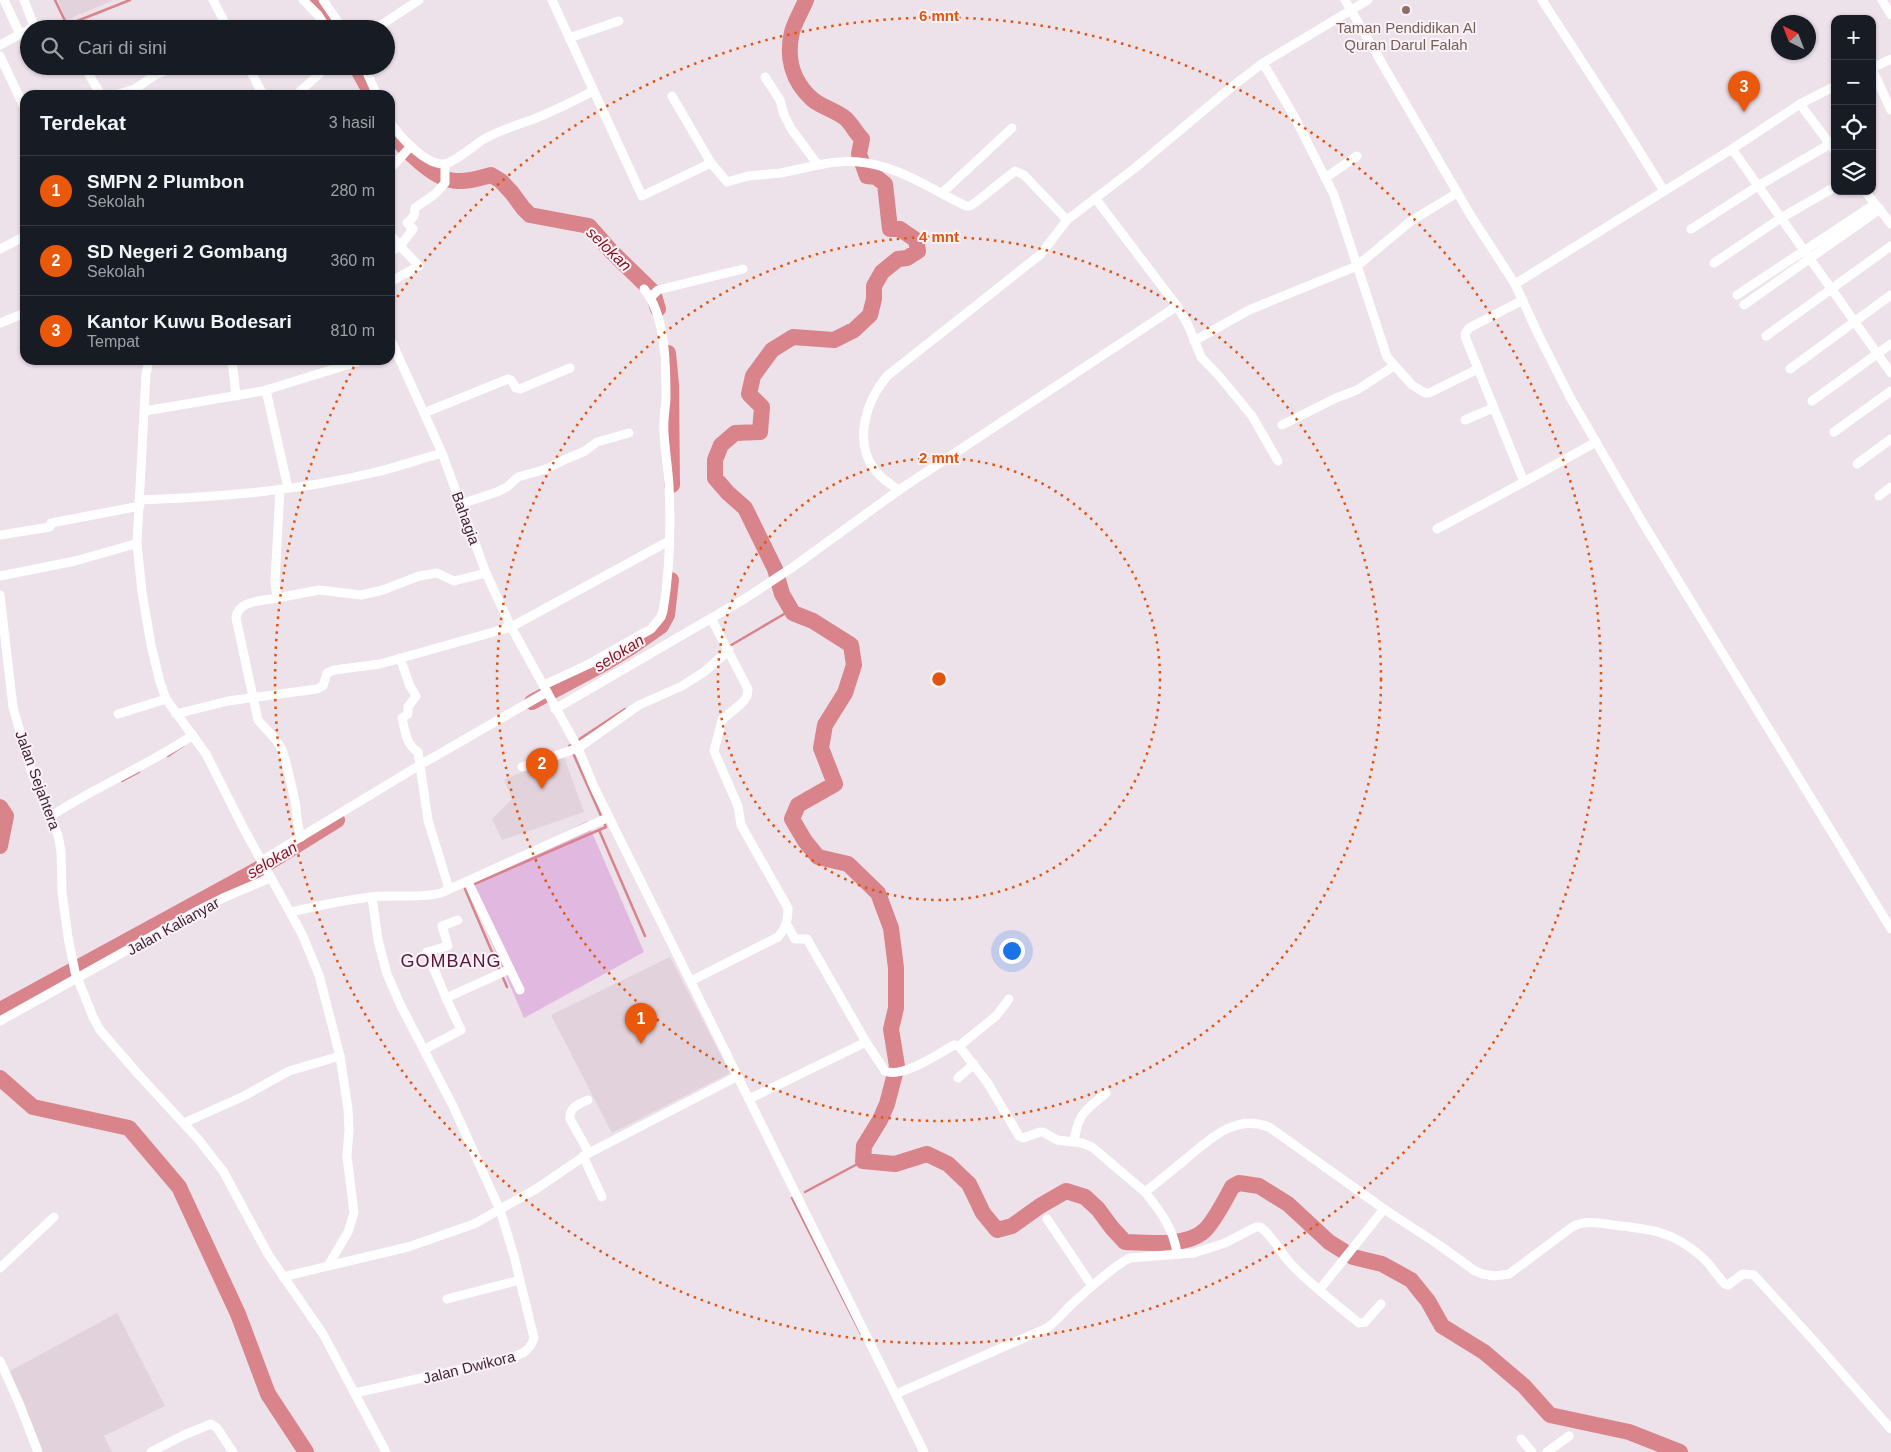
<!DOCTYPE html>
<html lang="id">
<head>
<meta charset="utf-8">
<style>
  body { margin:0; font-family:Arial,sans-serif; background:#242831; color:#f1f3f6 }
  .controls { position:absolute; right:15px; top:15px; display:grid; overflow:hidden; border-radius:10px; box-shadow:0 1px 4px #0004 }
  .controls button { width:45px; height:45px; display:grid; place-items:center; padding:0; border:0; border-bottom:1px solid #363941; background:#171b24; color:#f1f3f6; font:25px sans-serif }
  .compass { position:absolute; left:1771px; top:15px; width:45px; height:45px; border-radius:50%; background:#171b24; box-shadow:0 1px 4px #0004; rotate:318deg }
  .you { position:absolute; left:1011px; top:950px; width:18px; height:18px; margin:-12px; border:4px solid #fff; border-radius:50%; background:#1a73e8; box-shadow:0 0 0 8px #1a73e833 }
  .badge { display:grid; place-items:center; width:32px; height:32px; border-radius:50%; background:#ea580c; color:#fff; font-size:16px; font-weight:700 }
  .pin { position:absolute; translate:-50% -41px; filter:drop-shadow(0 1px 2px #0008) }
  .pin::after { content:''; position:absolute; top:26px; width:18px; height:15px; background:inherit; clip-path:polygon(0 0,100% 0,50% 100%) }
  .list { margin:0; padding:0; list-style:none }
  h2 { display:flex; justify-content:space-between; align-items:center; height:65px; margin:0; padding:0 20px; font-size:21px }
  h2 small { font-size:16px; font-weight:400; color:#9ea1a6 }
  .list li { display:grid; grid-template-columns:32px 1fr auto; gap:15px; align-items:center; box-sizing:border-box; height:70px; padding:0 20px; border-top:1px solid #363941 }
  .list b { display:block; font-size:19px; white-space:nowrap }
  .list p { margin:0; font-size:16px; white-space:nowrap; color:#9ea1a6 }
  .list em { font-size:16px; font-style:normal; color:#9ea1a6 }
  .icon { flex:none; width:28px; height:28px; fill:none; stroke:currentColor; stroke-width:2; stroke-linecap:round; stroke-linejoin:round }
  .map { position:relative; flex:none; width:1891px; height:1452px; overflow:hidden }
  .search { position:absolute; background:#171b24; box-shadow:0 1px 4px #0004; left:20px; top:20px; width:375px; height:55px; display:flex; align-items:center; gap:12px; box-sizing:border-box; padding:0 18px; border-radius:28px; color:#9ea1a6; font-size:19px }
  .panel { position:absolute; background:#171b24; box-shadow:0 1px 4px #0004; left:20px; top:90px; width:375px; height:275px; border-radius:15px }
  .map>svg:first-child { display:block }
</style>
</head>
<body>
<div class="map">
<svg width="1891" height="1452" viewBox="0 0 1891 1452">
  <rect width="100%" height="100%" fill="#ede1ea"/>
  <g fill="#e2d2dc">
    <path d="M58,0H114L66,20Z"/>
    <path d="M563,754L584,812L502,840L492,819L512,799L504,780Z"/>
    <path d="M670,957L730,1073L612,1133L551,1015Z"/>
    <path d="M117,1313L165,1406L104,1436L112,1452H42L10,1371Z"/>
  </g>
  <path fill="#e1b8e0" d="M587,821L644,952L524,1018L466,883Z"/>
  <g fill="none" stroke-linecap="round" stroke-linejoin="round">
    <g stroke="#d9838b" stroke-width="2.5">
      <path d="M55,0L67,25"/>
      <path d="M67,25L130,0"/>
      <path d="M728,647L791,610"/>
      <path d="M570,748L569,746L625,709"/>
      <path d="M168,756L184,745"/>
      <path d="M122,781L139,772"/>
      <path d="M599,830L645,936"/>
      <path d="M472,885L606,827L573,753"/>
      <path d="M468,888L465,889L507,987"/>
      <path d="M805,1192L863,1161"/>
      <path d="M792,1198L861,1334"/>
    </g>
    <g stroke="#d9838b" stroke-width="16">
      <path d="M308,0L315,5L335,29"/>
      <path d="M806,0C802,10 795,21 792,32C786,57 792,81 812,99C821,107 835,110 845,118C852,124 855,132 862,139L859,154L867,176L876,177L885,184L890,229H900L916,240L918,251L907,258L898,259L882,272L874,286V299L870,315L854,330L834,340L793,337L772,350L753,376L749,394L762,407L760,432L735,433L721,445L715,460V478L728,493L745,508L775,569L782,594L793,613L813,621L851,645L854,665L845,693L825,725L821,748L835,784L798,805L792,819L805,841L818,857L848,864L878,893L891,928L896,968V1008L891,1029L897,1066L887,1104L880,1120L864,1146L863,1161L895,1164L927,1154L948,1164L969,1184L983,1213L997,1230L1012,1226L1040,1206L1066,1191L1085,1197L1098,1209L1112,1228L1125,1242C1148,1243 1188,1247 1205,1230C1215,1220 1225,1200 1232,1187L1239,1183L1259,1186L1288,1204L1329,1242L1353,1257L1382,1264L1411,1280L1428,1301L1442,1326L1484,1352L1524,1386L1550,1415L1629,1432L1680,1452"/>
      <path d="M356,66L372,95"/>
      <path d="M390,131C403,147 434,181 457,181C468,182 480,178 491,175L501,181L512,193L523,208L530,215L589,226L611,251L653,292L658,309"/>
      <path d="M668,353L671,385L672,485"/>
      <path d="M532,702L605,663L631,647L661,626L667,615L671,580"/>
      <path d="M0,807L6,816L0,846"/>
      <path d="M0,1010L255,871L337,820"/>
      <path d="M0,1078L33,1107L129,1128L179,1187L238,1314L268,1394L306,1452"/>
    </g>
    <g stroke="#fff" stroke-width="9">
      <path d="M4,0L20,34"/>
      <path d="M24,0L34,26L29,29"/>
      <path d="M213,0L228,29"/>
      <path d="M303,0L318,15L327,29"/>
      <path d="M323,0L343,29"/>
      <path d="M552,0L642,196L711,163"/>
      <path d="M1345,0L1471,216L1515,284L1539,336L1571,399L1643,523L1891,929"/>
      <path d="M1542,0L1618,117L1664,191"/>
      <path d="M1882,0L1891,15"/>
      <path d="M44,29H66"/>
      <path d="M375,29L419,0"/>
      <path d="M569,38L619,21"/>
      <path d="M0,45L24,32"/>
      <path d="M0,56L25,109"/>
      <path d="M1263,63L1294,116L1334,195L1387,357L1412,385L1425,393H1429L1478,369"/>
      <path d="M84,66L101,95"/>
      <path d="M248,66L263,95"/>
      <path d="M364,66L377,95"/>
      <path d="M1872,68L1891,59"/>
      <path d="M1872,69L1891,110"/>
      <path d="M765,77L780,100L784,115L792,130L818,165C878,151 915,181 966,206H970L976,202L1015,171L1024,175L1067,220"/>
      <path d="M115,95L135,89L155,75L178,66"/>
      <path d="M296,95L328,66"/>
      <path d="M672,96L711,163L727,182L748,176L781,173L818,165"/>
      <path d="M1800,104L1835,151"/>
      <path d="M390,122C400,137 424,163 442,164C452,165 474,145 484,139C500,130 517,125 534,119C554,111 574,101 593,91"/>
      <path d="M1732,149L1891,373"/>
      <path d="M390,167L391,168L411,146"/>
      <path d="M1325,178L1357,156"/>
      <path d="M1865,191L1891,224"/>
      <path d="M942,193L1012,128"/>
      <path d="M1095,198L1177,306L1188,325L1201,357L1220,377L1252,416L1278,461"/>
      <path d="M1691,229L1758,186L1830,144"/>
      <path d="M390,234L400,246L390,252"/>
      <path d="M0,249L25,236"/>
      <path d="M1714,263L1781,218L1835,187"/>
      <path d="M390,282L419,266L400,246L413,229L407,223L414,216L415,208L435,194L445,183V165"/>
      <path d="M1515,284L1732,149L1800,104L1835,86"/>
      <path d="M1737,295L1875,204"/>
      <path d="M651,297L658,290L743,269"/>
      <path d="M1523,300L1469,328L1465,334L1466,339L1524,482L1596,442"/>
      <path d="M1744,305L1880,209"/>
      <path d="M0,323L25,313"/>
      <path d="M1766,336L1891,246"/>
      <path d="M390,338L442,453L486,573L511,627L578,748L594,787L924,1452"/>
      <path d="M1194,341L1249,310L1357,266L1411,221L1457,193"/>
      <path d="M149,360L146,374L137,544L142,592L151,645L160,682L166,699L206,754L245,831L302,934L319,975L340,1056L348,1109L349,1130L347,1156L354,1213L348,1232L328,1266L283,1277"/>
      <path d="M232,360L236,396"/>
      <path d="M1790,369L1891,295"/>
      <path d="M266,390L288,488"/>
      <path d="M1812,401L1891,344"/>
      <path d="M145,411L263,391L363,360"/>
      <path d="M424,413L508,379L511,380L516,388L520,389L570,368"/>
      <path d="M1465,420L1493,408"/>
      <path d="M1282,425L1336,398L1357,390L1394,366"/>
      <path d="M1834,432L1891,391"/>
      <path d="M1857,464L1891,439"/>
      <path d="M280,489L275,581L277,598C264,601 237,600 236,618L258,720C266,730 277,738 282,750C286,760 294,796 296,807C297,818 297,826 301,837"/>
      <path d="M899,490C891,484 881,479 875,470C853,442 866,401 887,376L1041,254L1067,220L1135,168L1234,85L1263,63L1368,0"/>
      <path d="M1879,496L1891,487"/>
      <path d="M140,500C219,497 299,491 376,472C398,467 420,459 442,453"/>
      <path d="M461,504L497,492L507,487L518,477L546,469L564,460L585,451L597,442L629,433"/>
      <path d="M1437,529L1524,482"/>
      <path d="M0,535L50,527L51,523L140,506"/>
      <path d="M0,576L75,561L135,544"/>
      <path d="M0,595L13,707L32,774L58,835L61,851L62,892L68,937L75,972L93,1017L100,1030L138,1074L198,1139L223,1171L268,1254L323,1334L386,1452"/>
      <path d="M277,598L319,590L361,595L383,590L419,576L437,573L454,581L486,573"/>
      <path d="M400,658L410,686L416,696L408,707V714L402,718C405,730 406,745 418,752L428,820L449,889"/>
      <path d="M544,685L589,664L651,629L661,617L663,611C670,570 671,528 669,486C668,468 665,451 664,433C663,422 665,410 666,399C666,367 666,315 644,289"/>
      <path d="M555,709L746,598L793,567L899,490L1177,306"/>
      <path d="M118,714L166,699"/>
      <path d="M176,714L228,701L317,689L323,686L327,673L334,670L380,664L511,627L669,541"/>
      <path d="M522,767L578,748L639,705L682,686L704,672L729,650"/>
      <path d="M51,816C97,786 147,766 193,735"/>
      <path d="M261,861L420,765L547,692"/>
      <path d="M468,882L520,990"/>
      <path d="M291,912C317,906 344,900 371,897C395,894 418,899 441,893L609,817"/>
      <path d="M787,925L795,939H807L866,1042"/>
      <path d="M691,981L778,937C786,928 788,920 788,908L741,825L738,806L714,751L722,720L743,702L747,696L748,689L711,618"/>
      <path d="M446,998L427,952L448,946L442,926L458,920"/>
      <path d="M0,1021L199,910L223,898L270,878"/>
      <path d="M959,1046L996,1016L1009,999"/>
      <path d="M425,1049L461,1030L446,998L510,969"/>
      <path d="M958,1078L974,1064"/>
      <path d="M749,1099L866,1042L885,1071C902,1079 938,1054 954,1045L959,1046L987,1082L1019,1136L1023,1138L1040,1132H1043L1057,1140L1082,1143L1092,1147L1145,1192C1160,1211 1174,1229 1177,1254"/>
      <path d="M588,1100C579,1104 569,1107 570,1119L589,1153"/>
      <path d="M184,1123L244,1096L289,1071L340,1056"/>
      <path d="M1074,1142C1078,1113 1085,1111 1106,1093"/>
      <path d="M583,1156L602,1197"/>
      <path d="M1145,1192C1159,1181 1173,1170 1187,1158C1211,1138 1235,1114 1269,1127L1384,1209L1439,1245L1475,1271L1483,1274L1494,1276L1509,1274L1572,1227C1585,1220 1599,1223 1613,1225C1651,1229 1673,1231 1702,1257C1711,1265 1717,1276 1725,1284L1728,1285L1743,1274L1754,1275L1814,1341L1891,1429"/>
      <path d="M1047,1219L1092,1286"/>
      <path d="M328,1266L408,1247L474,1224L536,1189L589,1153L738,1076"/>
      <path d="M0,1268L54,1217"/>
      <path d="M1320,1289L1384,1209"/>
      <path d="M447,1299L520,1280"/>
      <path d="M0,1361L19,1403L38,1452"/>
      <path d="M355,1393L502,1360C517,1356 529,1354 534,1338L514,1256L500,1210L453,1106L401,1006L387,974L378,940L372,897"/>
      <path d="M896,1394L1047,1328C1057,1321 1062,1314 1070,1306C1087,1290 1105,1274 1124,1261L1130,1258L1194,1253L1225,1243L1256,1227H1260C1272,1234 1281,1254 1292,1265C1311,1285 1337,1305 1359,1323L1365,1322L1381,1304"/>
      <path d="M1521,1439L1532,1452"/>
      <path d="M151,1452L184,1435L211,1424L217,1428L233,1452"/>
      <path d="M1547,1452L1569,1436"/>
    </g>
  </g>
  <g fill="none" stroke="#e0560e" stroke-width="2.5" stroke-dasharray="2.5 5">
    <circle cx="939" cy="679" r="221"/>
    <circle cx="939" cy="679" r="442"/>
    <path d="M393 303A663 663 0 1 1 356 363"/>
  </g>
  <circle fill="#8d6e63" stroke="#f9f2f8" stroke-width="2" cx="1406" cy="10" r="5"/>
  <g text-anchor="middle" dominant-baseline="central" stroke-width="4" stroke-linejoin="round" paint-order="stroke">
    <g font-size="15" fill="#785e54" stroke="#f9f2f8">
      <text x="1406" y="27">Taman Pendidikan Al<tspan x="1406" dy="17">Quran Darul Falah</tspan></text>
    </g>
    <g font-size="15" fill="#411f31" stroke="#f9f2f8">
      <text transform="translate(466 518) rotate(70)">Bahagia</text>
      <text transform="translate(38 780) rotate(70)">Jalan Sejahtera</text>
      <text transform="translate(173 926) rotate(-29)">Jalan Kalianyar</text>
      <text transform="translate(469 1367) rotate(-14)">Jalan Dwikora</text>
    </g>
    <g font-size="16" font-style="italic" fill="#84121c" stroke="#f9f2f8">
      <text transform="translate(609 249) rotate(44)">selokan</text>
      <text transform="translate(619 653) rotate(-32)">selokan</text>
      <text transform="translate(272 860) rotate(-31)">selokan</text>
    </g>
    <g font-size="18" letter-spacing="1" fill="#551936" stroke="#f9f2f8">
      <text x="451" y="961">GOMBANG</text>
    </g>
  </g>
  <circle cx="939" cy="679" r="8" fill="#e0560e" stroke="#f9f2f8" stroke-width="2.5"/>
  <g font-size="15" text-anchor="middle" font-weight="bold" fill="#e0560e" stroke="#f9f2f8" stroke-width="4" stroke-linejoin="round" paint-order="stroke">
    <text x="939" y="21">6 mnt</text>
    <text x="939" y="242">4 mnt</text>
    <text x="939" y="463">2 mnt</text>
  </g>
</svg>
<div class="controls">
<button>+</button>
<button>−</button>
<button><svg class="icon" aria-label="locate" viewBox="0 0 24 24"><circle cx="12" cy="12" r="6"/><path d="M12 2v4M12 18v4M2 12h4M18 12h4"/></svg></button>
<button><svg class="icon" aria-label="layers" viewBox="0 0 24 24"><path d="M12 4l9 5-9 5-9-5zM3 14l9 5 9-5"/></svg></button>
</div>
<svg class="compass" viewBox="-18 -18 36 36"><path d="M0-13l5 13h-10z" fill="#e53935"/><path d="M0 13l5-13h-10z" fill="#9ea1a6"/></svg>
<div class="you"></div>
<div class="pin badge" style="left:641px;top:1044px">1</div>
<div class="pin badge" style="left:542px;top:789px">2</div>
<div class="pin badge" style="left:1744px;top:112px">3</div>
<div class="search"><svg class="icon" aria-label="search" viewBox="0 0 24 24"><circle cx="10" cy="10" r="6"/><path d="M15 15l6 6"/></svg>Cari di sini</div>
<section class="panel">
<h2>Terdekat<small>3 hasil</small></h2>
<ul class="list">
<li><span class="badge">1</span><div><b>SMPN 2 Plumbon</b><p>Sekolah</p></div><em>280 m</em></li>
<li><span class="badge">2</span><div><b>SD Negeri 2 Gombang</b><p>Sekolah</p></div><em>360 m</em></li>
<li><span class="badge">3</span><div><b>Kantor Kuwu Bodesari</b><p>Tempat</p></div><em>810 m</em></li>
</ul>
</section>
</div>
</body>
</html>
